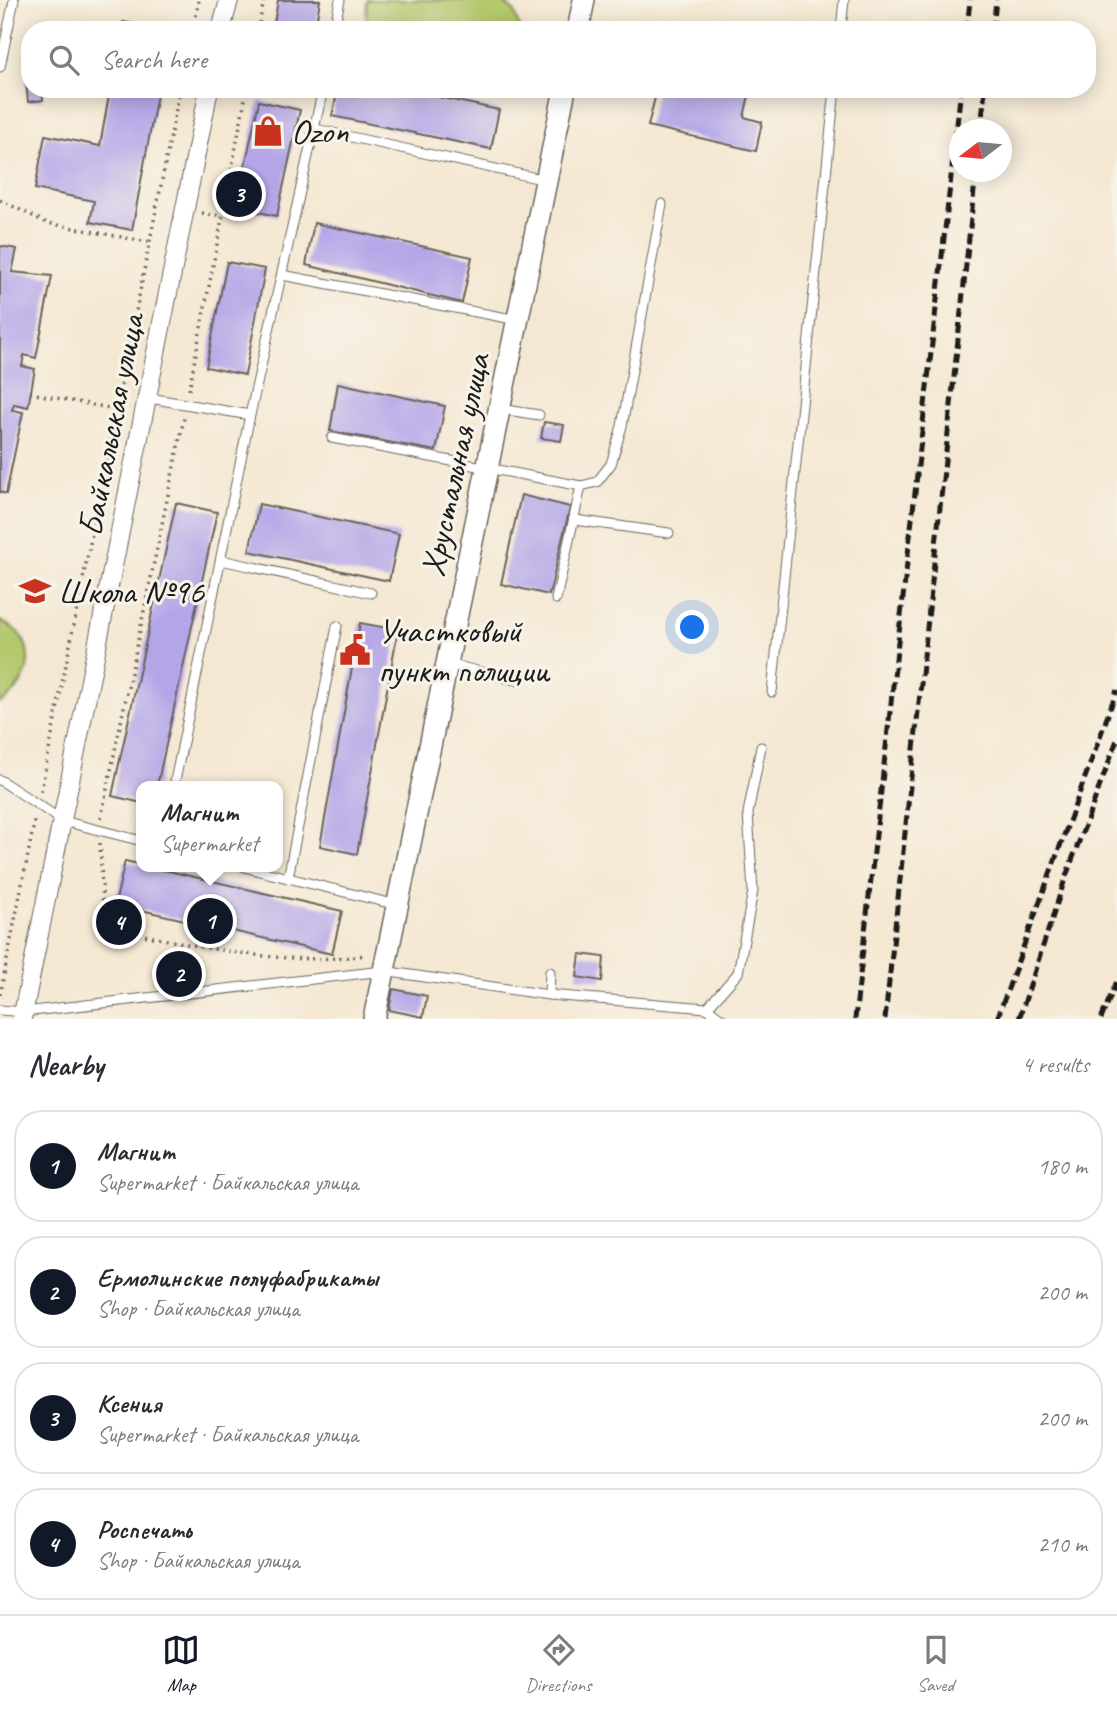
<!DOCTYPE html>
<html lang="en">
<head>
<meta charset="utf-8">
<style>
  body { margin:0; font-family:Caveat,sans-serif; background:#f7f7f7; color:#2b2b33 }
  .compass { position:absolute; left:949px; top:119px; width:63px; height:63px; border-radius:50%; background:#fff; box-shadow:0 4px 18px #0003; rotate:254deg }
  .you { position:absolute; left:693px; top:628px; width:24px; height:24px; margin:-18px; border:5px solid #fff; border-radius:50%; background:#1a73e8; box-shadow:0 0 0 10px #1a73e833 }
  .badge { display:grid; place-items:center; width:46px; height:46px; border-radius:50%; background:#111827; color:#fff; font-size:23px; font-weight:700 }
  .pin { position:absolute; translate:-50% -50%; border:4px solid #fff; box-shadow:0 2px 7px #0006 }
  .popup { position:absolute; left:136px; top:781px; width:147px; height:91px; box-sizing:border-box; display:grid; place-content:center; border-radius:14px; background:#fff; filter:drop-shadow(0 2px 5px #0005); font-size:23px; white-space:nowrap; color:#7c7c81 }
  .popup b { font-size:26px; color:#2b2b33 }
  .popup::after { content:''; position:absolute; left:50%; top:100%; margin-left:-14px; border:14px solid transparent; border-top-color:#fff }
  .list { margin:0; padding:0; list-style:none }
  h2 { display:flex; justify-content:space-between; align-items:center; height:91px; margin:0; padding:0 28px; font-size:30px }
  h2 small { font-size:23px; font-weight:400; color:#7c7c81 }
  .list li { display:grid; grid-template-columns:46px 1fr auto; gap:21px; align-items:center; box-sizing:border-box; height:112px; margin:0 14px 14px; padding:0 14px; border:2px solid #e1e1e2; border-radius:28px }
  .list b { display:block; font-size:26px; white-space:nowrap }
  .list p { margin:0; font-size:23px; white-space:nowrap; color:#7c7c81 }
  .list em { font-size:23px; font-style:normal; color:#7c7c81 }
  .icon { flex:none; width:38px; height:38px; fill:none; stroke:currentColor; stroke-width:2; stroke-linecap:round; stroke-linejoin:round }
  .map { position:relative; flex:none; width:1117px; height:1019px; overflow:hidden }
  .search { position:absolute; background:#fff; box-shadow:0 4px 18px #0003; left:21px; right:21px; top:21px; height:77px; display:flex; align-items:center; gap:18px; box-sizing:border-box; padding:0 24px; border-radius:28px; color:#7c7c81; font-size:26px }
  .sheet { height:595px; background:#fff }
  nav { display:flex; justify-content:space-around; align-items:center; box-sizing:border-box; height:98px; border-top:2px solid #e1e1e2; background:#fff; font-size:19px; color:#7c7c81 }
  nav a { display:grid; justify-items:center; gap:4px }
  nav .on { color:#111827 }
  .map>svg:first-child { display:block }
</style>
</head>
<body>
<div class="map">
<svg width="1117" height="1019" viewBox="0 0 1117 1019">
  <rect width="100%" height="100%" fill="#f7f3e8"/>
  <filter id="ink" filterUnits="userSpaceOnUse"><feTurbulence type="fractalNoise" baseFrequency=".0143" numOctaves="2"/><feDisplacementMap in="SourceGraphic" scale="14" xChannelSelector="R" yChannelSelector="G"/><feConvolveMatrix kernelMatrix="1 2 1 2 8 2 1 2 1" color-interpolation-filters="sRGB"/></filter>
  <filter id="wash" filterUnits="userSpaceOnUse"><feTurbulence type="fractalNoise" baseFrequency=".00686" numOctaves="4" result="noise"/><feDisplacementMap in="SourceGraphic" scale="28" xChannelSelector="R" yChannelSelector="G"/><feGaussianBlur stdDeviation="1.57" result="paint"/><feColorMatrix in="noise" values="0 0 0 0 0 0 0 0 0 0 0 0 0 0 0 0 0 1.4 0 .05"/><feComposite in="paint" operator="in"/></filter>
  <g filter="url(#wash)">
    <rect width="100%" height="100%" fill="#f5e8d3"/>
    <g fill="#b4c86c" stroke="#687244" stroke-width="2">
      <path d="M367,0H501L514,11L520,30H372L366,19Z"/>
      <path d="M0,621C41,637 34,684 0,703Z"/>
    </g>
    <g id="blocks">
      <g fill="#b4a5e8">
        <path d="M278,0H320L315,30H273Z"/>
        <path d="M123,22L164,28V30H121Z"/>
        <path d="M26,81H30V89H42L43,100L28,102Z"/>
        <path d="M110,89H158L132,230L90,222L94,201L35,189L45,135L100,146Z"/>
        <path d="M338,89H402L499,110L491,149L332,116Z"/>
        <path d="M657,89L750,91L744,117L762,122L756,151L648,126Z"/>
        <path d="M259,101L300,110L277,216L236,207Z"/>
        <path d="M314,223L472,257L462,303L306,265Z"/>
        <path d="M0,246L17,249L12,272L52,276L36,358L24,355L22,366L35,369L28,407L14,404L12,410L23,412L6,494L0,492Z"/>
        <path d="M227,262L265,269L245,375L206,367Z"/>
        <path d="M338,383L445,406L436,451L330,431Z"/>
        <path d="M544,422L564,425L561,441L541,438Z"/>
        <path d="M521,495L570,507L549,595L501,584Z"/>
        <path d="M176,503L217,512L157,786H142V803L112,796Z"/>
        <path d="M259,504L399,534L389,581L249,551Z"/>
        <path d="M360,623L398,630L357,854L320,846Z"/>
        <path d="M125,861L342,911L332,954L115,904Z"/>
        <path d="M580,954L604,957L602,981L577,977Z"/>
        <path d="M195,962L197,975L168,979L166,966Z"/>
        <path d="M393,989L427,996L423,1017L389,1010Z"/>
      </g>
    </g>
  </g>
  <g filter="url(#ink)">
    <use href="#blocks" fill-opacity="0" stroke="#68635c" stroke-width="2"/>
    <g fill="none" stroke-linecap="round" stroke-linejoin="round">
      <defs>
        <g id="service">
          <path d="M334,30L340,0"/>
          <path d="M841,30L844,0"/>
          <path d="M0,67L14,0"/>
          <path d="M315,129L546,180"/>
          <path d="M282,275L518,320"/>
          <path d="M149,398L250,415"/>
          <path d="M500,409L539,415"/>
          <path d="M332,438L581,486L556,599"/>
          <path d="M581,486L597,482L611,464L622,426L662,204"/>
          <path d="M575,520L669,533"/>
          <path d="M221,560L371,593"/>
          <path d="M448,664L520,681"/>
          <path d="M772,692L835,89"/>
          <path d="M0,780L63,821L142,841"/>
          <path d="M174,786L250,415L323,89"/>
          <path d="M244,867L397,905"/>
          <path d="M288,878L337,626"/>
          <path d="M549,995L550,972"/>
          <path d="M707,1008L722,1019"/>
          <path d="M0,1010L24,1012L383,971L549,995L707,1008L738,973L753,891L748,813L761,747"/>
        </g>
        <g id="minor">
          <path d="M221,30L229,0"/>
          <path d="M22,1019L209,89"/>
        </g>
        <g id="tertiary">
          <path d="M578,30L584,0"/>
          <path d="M374,1019L565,89"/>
        </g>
      </defs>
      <use href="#service" stroke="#68635c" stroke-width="11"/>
      <use href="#minor" stroke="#68635c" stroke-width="20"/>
      <use href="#tertiary" stroke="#68635c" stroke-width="24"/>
      <g stroke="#68635c" stroke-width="3.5" stroke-dasharray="2 5" stroke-linecap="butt">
        <path d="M193,30L199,0"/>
        <path d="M258,30L264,0"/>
        <path d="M0,200L47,223L148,242"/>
        <path d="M202,213L220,216"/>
        <path d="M189,390L247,89"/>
        <path d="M30,393L109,408L115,413"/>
        <path d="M41,791L180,89"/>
        <path d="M101,818L184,418"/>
        <path d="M100,843L104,927C192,944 276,968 366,955"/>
        <path d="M0,995L35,819"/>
      </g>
      <use href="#service" stroke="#fff" stroke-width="9"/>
      <use href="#minor" stroke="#fff" stroke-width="18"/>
      <use href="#tertiary" stroke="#fff" stroke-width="21"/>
      <g stroke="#1c1c1c" stroke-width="5" stroke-dasharray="10 5" stroke-linecap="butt">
        <path d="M967,30L970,0"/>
        <path d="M993,30L996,0"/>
        <path d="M981,130L985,89"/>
        <path d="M855,1019L961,89"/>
        <path d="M885,1019L976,172"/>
        <path d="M997,1019L1117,690"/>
        <path d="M1019,1019L1065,879L1117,740"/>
        <path d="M1101,1019L1117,981"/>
      </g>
    </g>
  </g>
  <defs>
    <symbol id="shop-bare" viewBox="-9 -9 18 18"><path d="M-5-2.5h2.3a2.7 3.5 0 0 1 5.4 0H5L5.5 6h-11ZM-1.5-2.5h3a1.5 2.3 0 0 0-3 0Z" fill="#c8321e" stroke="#f7f3e8" stroke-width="2.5" paint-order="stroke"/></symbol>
    <symbol id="school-bare" viewBox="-9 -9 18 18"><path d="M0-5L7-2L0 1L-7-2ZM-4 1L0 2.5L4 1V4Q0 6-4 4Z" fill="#c8321e" stroke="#f7f3e8" stroke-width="2.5" paint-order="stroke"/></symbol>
    <symbol id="civic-bare" viewBox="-9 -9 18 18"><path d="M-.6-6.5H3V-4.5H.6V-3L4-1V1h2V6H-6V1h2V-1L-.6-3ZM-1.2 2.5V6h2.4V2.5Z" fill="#c8321e" stroke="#f7f3e8" stroke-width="2.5" paint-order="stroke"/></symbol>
  </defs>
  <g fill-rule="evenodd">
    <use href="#shop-bare" x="246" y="109" width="44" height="44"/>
    <use href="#school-bare" x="13" y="569" width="44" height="44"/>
    <use href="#civic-bare" x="333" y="628" width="44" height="44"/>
  </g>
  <g text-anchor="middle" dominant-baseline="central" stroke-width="6" stroke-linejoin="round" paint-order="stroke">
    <g font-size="35" fill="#1c1c1c" stroke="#f7f3e8" text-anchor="start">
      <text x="291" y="131">Ozon</text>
      <text x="58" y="591">Школа №96</text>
      <text x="378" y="630">Участковый<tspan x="378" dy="40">пункт полиции</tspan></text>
    </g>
    <g font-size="35" fill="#1c1c1c" stroke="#f7f3e8">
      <text transform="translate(111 425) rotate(-79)">Байкальская улица</text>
      <text transform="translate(455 465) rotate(-78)">Хрустальная улица</text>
    </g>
  </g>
</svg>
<svg class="compass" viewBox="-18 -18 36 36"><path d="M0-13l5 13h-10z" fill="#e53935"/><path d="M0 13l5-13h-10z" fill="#7c7c81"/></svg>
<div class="you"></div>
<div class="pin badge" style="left:210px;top:921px">1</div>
<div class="popup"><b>Магнит</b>Supermarket</div>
<div class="pin badge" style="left:179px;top:974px">2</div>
<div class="pin badge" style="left:239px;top:194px">3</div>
<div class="pin badge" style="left:119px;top:922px">4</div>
<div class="search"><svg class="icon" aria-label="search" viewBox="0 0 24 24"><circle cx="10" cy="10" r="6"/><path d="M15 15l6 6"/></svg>Search here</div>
</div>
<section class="sheet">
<h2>Nearby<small>4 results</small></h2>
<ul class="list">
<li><span class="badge">1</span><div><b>Магнит</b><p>Supermarket · Байкальская улица</p></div><em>180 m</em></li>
<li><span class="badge">2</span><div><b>Ермолинские полуфабрикаты</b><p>Shop · Байкальская улица</p></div><em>200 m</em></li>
<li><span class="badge">3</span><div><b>Ксения</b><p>Supermarket · Байкальская улица</p></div><em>200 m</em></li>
<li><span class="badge">4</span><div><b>Роспечать</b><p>Shop · Байкальская улица</p></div><em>210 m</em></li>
</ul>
</section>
<nav>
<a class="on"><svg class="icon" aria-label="map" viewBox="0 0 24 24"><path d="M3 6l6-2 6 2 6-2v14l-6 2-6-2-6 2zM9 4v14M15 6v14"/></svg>Map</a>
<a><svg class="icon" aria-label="directions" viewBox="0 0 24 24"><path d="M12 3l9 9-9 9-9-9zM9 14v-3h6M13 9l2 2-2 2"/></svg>Directions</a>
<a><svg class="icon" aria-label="saved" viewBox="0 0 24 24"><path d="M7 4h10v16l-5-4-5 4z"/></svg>Saved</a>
</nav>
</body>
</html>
